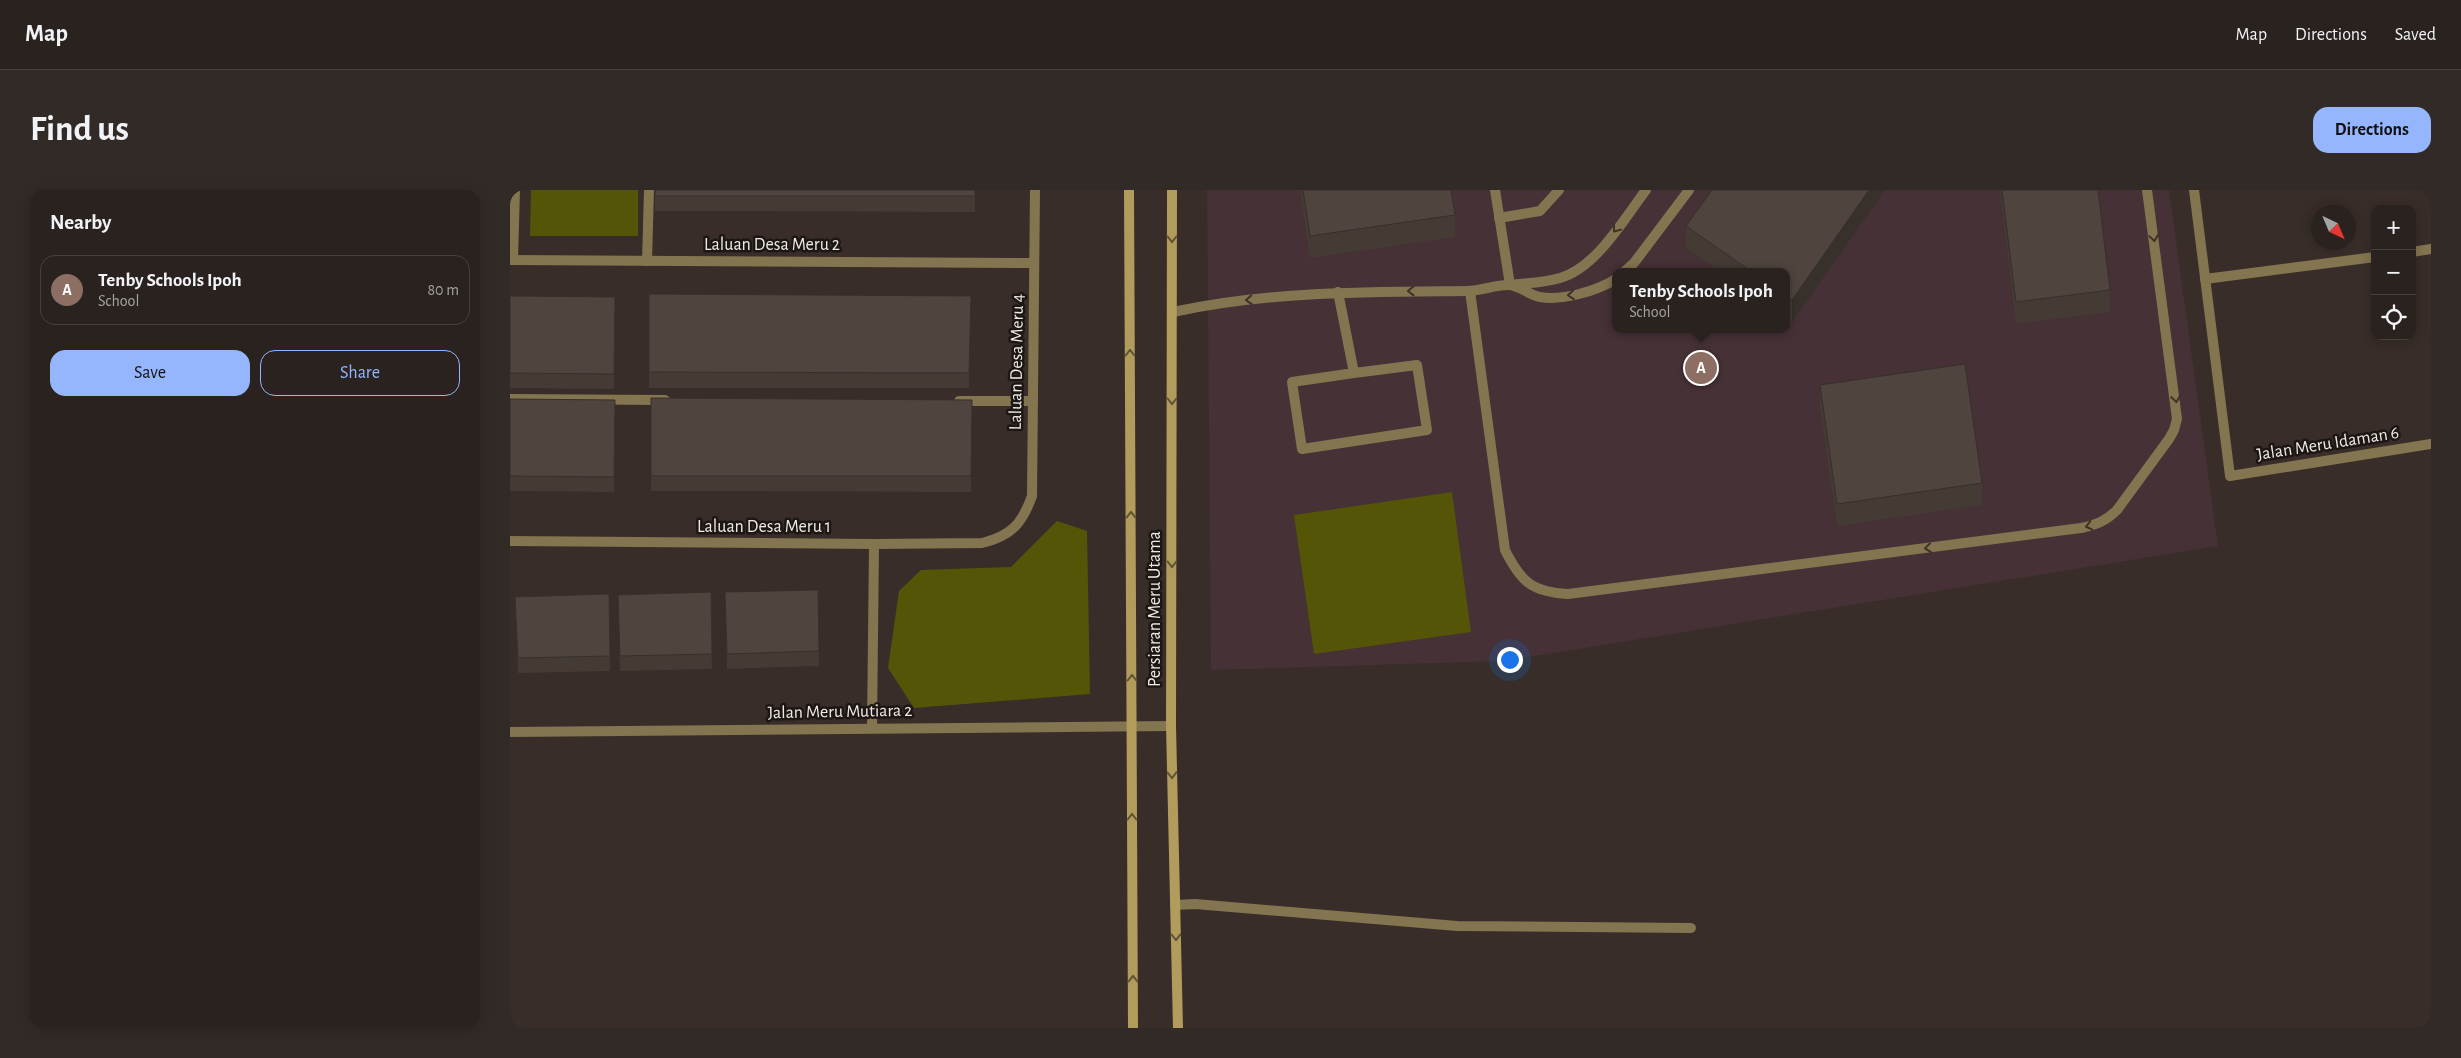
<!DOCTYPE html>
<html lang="en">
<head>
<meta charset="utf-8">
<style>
  body { margin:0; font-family:"Alegreya Sans",sans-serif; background:#322a27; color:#f1f3f6 }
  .controls { position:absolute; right:15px; top:15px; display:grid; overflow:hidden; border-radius:10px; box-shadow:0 2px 12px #0003 }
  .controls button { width:45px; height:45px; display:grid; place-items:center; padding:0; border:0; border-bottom:1px solid #463f3c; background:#2a221e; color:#f1f3f6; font:25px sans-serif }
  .compass { position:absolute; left:1801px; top:15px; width:45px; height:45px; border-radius:50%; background:#2a221e; box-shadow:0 2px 12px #0003; rotate:136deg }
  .you { position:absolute; left:999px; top:469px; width:18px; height:18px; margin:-12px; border:4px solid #fff; border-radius:50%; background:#1a73e8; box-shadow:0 0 0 8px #1a73e833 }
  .badge { display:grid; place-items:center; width:32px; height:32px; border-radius:50%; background:#95b6fd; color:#fff; font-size:16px; font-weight:700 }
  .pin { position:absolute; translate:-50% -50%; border:2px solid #fff; box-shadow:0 1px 5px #0006 }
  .popup { position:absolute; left:1102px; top:78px; width:178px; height:65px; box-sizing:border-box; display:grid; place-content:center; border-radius:10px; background:#2a221e; filter:drop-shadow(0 1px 4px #0005); font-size:16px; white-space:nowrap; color:#a5a4a4 }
  .popup b { font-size:19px; color:#f1f3f6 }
  .popup::after { content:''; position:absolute; left:50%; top:100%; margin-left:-10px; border:10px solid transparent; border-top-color:#2a221e }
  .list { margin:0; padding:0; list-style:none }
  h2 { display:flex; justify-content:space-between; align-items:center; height:65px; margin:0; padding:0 20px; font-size:21px }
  h2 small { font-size:16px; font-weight:400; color:#a5a4a4 }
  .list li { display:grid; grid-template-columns:32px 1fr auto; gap:15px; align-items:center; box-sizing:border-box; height:70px; margin:0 10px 10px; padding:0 10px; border:1px solid #463f3c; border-radius:15px }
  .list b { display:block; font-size:19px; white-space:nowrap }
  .list p { margin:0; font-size:16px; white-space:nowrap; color:#a5a4a4 }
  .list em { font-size:16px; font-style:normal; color:#a5a4a4 }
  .actions { display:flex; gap:10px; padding:15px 20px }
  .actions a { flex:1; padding:11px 0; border:1px solid #95b6fd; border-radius:15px; text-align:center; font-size:18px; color:#95b6fd }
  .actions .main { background:#95b6fd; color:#111 }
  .icon { flex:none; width:28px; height:28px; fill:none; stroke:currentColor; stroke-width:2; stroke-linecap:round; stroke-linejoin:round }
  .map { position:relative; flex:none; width:1921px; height:838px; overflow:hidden; border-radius:15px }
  header { display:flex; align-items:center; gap:30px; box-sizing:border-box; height:70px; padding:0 25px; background:#2a221e; border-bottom:1px solid #463f3c }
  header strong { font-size:24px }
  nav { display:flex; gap:28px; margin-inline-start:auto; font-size:18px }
  .intro { display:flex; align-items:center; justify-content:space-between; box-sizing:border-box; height:120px; padding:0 30px }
  h1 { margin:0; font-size:35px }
  .button { padding:12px 22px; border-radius:15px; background:#95b6fd; color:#111; font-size:18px; font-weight:700 }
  main { display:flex; gap:30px; padding:0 30px }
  aside { flex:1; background:#2a221e; border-radius:15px; box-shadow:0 2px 12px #0003 }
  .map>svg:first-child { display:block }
</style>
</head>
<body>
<header>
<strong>Map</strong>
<nav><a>Map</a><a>Directions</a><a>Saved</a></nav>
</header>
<div class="intro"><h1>Find us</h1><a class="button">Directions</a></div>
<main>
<aside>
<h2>Nearby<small></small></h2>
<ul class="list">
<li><span class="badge" style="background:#8d6e63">A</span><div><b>Tenby Schools Ipoh</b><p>School</p></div><em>80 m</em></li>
</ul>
<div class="actions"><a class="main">Save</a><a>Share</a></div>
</aside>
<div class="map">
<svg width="1921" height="838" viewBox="0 0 1921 838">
  <rect width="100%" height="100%" fill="#382d28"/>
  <path fill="#453136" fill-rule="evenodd" d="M697,0H1659L1708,356L994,471L701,480ZM1106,82H1276V139H1106Z"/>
  <g fill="#545507">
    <path d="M21,0H128V46H20Z"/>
    <path d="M942,302L961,442L804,464L784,325Z"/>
    <path d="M547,331L577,341L580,504L404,518L378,478L389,401L411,380L501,377Z"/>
  </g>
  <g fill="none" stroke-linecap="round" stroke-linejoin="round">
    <g stroke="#83754f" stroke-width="10">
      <path d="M985,0L1000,95C1016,93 1034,93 1050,88C1086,78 1114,29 1136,0"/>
      <path d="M1684,0L1720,286"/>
      <path d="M989,28L1030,21L1049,0"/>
      <path d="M3,70L5,0"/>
      <path d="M137,71L139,0"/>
      <path d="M1114,82L1124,73L1179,0"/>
      <path d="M960,101L995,360C1011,392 1022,402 1058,404L1571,338C1586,335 1596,331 1607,320L1659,249L1664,240L1667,229L1637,0"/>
      <path d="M828,102L844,183L782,192L792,259L917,240L907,175L844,183"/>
      <path d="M663,122C759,101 858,102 957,101C971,101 984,95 998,95C1009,95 1019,105 1030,107C1052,111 1087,101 1106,89"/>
      <path d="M0,209L155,210"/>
      <path d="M449,211H523"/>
      <path d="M665,715L685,714L947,736L1181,738"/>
    </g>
    <g stroke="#83754f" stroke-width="10">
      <path d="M1902,62L1921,59"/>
      <path d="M0,70L524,73"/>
      <path d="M1695,89L1865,67"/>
      <path d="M1720,286L1921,254"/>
      <path d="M0,351L364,354L472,353C501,346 512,334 522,306L525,0"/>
      <path d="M362,538L364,354"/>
      <path d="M0,542L661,536"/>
    </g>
    <g stroke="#b29c5c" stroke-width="10">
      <path d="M619,0L623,838"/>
      <path d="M662,0L661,536L668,838"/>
    </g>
  </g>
  <g fill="#443b35">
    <path d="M145,0H465V22L145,21Z"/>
    <path d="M790,0H941L945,25V47L800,68Z"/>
    <path d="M1375,0L1282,132L1276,128V82H1211L1176,58V36Z"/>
    <path d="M1490,0H1588L1600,100V122L1506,134Z"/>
    <path d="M139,104L461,106L459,198H139Z"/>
    <path d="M0,106L105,107L104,199L0,198Z"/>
    <path d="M1310,195L1472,293V315L1327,336L1310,217Z"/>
    <path d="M141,208L462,210L461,302L141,301Z"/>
    <path d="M0,209L105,210L104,302L0,301Z"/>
    <path d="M308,400L309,476L217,479L215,402Z"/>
    <path d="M201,402L202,479L110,481L108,405Z"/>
    <path d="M99,404L100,481L8,483L5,407Z"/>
  </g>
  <path fill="#37302b" d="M1359,0H1375L1282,132V110Z"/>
  <g fill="#4f453e" stroke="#37302b">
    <rect x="145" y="0" width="320" height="6"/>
    <path d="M793,0H941L945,25L800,46Z"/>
    <path d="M1202,0H1359L1282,110L1276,106V82H1242L1176,36Z"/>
    <path d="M1492,0H1588L1600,100L1506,112Z"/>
    <path d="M139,104L461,106L459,183L139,182Z"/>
    <path d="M0,106L105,107L104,184L0,183Z"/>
    <path d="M1455,174L1472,293L1327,314L1310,195Z"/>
    <path d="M141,208L462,210L461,286H141Z"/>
    <path d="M0,209L105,210L104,287L0,286Z"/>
    <path d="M308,400L309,461L217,464L215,402Z"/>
    <path d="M201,402L202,464L110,466L108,405Z"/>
    <path d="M99,404L100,466L8,468L5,407Z"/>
  </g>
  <defs><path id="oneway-chevron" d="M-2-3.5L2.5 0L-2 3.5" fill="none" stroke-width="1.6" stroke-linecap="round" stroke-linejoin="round" transform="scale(1.25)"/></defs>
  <g stroke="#3b3326">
    <use href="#oneway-chevron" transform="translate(1106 39) rotate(127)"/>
    <use href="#oneway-chevron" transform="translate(1644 48) rotate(82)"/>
    <use href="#oneway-chevron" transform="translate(901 101) rotate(179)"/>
    <use href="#oneway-chevron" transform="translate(1061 105) rotate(176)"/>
    <use href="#oneway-chevron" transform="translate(739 110) rotate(175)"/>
    <use href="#oneway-chevron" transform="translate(1666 209) rotate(82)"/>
    <use href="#oneway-chevron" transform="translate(1579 336) rotate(166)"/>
    <use href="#oneway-chevron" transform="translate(1418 358) rotate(173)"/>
  </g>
  <g stroke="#605334">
    <use href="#oneway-chevron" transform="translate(662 49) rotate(90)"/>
    <use href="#oneway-chevron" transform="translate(620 163) rotate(-90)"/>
    <use href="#oneway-chevron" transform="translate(662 211) rotate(90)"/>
    <use href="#oneway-chevron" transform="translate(621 325) rotate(-90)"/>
    <use href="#oneway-chevron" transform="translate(662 374) rotate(90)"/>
    <use href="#oneway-chevron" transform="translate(622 488) rotate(-90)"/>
    <use href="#oneway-chevron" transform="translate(662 585) rotate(89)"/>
    <use href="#oneway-chevron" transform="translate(622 627) rotate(-90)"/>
    <use href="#oneway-chevron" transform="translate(666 747) rotate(89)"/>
    <use href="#oneway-chevron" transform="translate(623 789) rotate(-90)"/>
  </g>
  <g text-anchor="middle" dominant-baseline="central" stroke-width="5" stroke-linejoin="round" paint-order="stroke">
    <g font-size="18" fill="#f0e9e5" stroke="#1c1714">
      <text x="262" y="55">Laluan Desa Meru 2</text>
      <text transform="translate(507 172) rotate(-89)">Laluan Desa Meru 4</text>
      <text transform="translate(1818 254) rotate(-9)">Jalan Meru Idaman 6</text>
      <text x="254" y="337">Laluan Desa Meru 1</text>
      <text transform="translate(645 419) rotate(-90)">Persiaran Meru Utama</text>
      <text transform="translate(330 522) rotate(-1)">Jalan Meru Mutiara 2</text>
    </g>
  </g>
</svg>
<div class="controls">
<button>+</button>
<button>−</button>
<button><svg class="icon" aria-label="locate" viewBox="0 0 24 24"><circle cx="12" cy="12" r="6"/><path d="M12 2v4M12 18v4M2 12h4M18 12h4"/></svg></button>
</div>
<svg class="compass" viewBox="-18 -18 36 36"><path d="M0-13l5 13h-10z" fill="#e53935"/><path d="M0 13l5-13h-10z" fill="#a5a4a4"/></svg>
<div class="you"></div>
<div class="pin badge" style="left:1191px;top:178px;background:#8d6e63">A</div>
<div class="popup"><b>Tenby Schools Ipoh</b>School</div>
</div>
</main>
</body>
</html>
